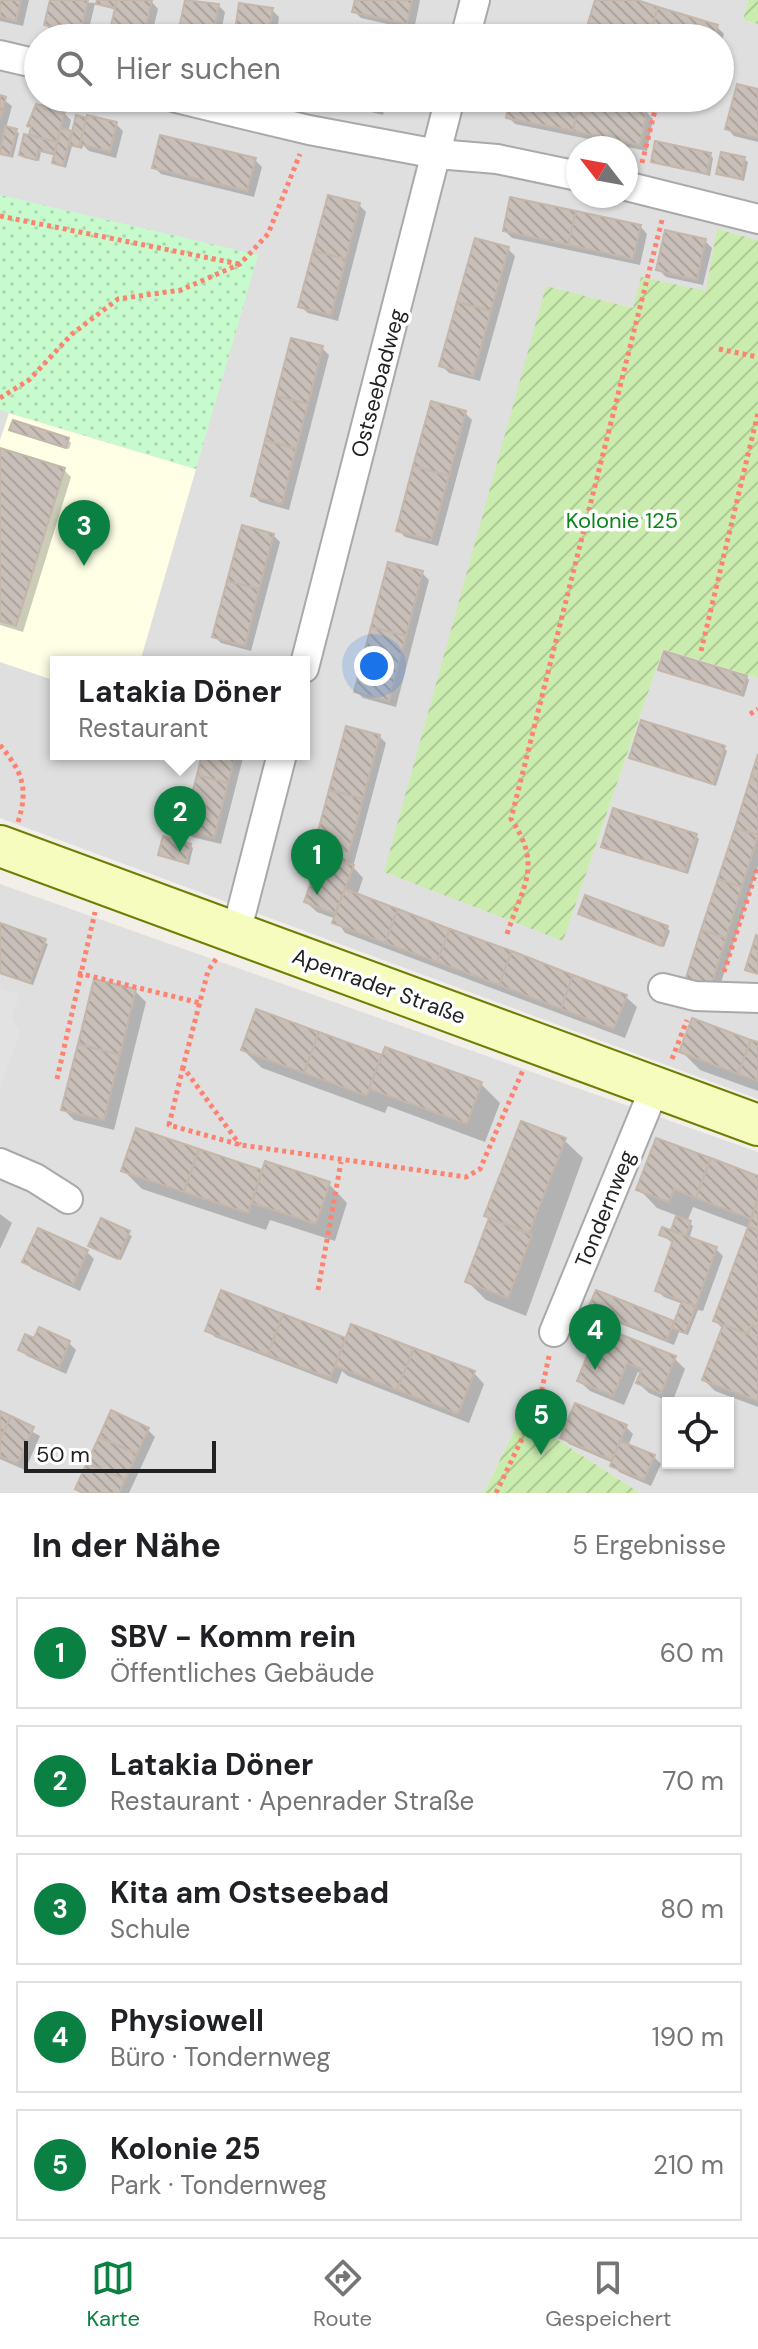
<!DOCTYPE html>
<html lang="de">
<head>
<meta charset="utf-8">
<style>
  body { margin:0; font-family:"DM Sans",sans-serif; background:#f6f6f6; color:#202124 }
  .controls { position:absolute; right:24px; bottom:24px; display:grid; overflow:hidden; border-radius:0px; box-shadow:0 2px 6px #0004 }
  .controls button { width:72px; height:72px; display:grid; place-items:center; padding:0; border:0; border-bottom:2px solid #e0e0e0; background:#fff; color:#202124; font:40px sans-serif }
  .compass { position:absolute; left:566px; top:136px; width:72px; height:72px; border-radius:50%; background:#fff; box-shadow:0 2px 6px #0004; rotate:301deg }
  .scale { position:absolute; left:24px; bottom:20px; width:192px; box-sizing:border-box; padding-left:8px; border:4px solid #222; border-top:0; font-size:22px; line-height:28px; white-space:nowrap; color:#222; -webkit-text-stroke:6px #fff; paint-order:stroke }
  .you { position:absolute; left:374px; top:666px; width:28px; height:28px; margin:-20px; border:6px solid #fff; border-radius:50%; background:#1a73e8; box-shadow:0 0 0 12px #1a73e833 }
  .badge { display:grid; place-items:center; width:52px; height:52px; border-radius:50%; background:#0b8043; color:#fff; font-size:26px; font-weight:700 }
  .pin { position:absolute; translate:-50% -66px; filter:drop-shadow(0 2px 4px #0008) }
  .pin::after { content:''; position:absolute; top:42px; width:28px; height:24px; background:inherit; clip-path:polygon(0 0,100% 0,50% 100%) }
  .popup { position:absolute; left:50px; top:656px; width:260px; height:104px; box-sizing:border-box; display:grid; place-content:center; border-radius:0px; background:#fff; filter:drop-shadow(0 2px 6px #0005); font-size:26px; white-space:nowrap; color:#757577 }
  .popup b { font-size:30px; color:#202124 }
  .popup::after { content:''; position:absolute; left:50%; top:100%; margin-left:-16px; border:16px solid transparent; border-top-color:#fff }
  .list { margin:0; padding:0; list-style:none }
  h2 { display:flex; justify-content:space-between; align-items:center; height:104px; margin:0; padding:0 32px; font-size:34px }
  h2 small { font-size:26px; font-weight:400; color:#757577 }
  .list li { display:grid; grid-template-columns:52px 1fr auto; gap:24px; align-items:center; box-sizing:border-box; height:112px; margin:0 16px 16px; padding:0 16px; border:2px solid #e0e0e0; border-radius:0px }
  .list b { display:block; font-size:30px; white-space:nowrap }
  .list p { margin:0; font-size:26px; white-space:nowrap; color:#757577 }
  .list em { font-size:26px; font-style:normal; color:#757577 }
  .icon { flex:none; width:44px; height:44px; fill:none; stroke:currentColor; stroke-width:2; stroke-linecap:round; stroke-linejoin:round }
  .map { position:relative; flex:none; width:758px; height:1493px; overflow:hidden }
  .search { position:absolute; background:#fff; box-shadow:0 2px 6px #0004; left:24px; right:24px; top:24px; height:88px; display:flex; align-items:center; gap:20px; box-sizing:border-box; padding:0 28px; border-radius:44px; color:#757577; font-size:30px }
  .sheet { height:744px; background:#fff }
  nav { display:flex; justify-content:space-around; align-items:center; box-sizing:border-box; height:112px; border-top:2px solid #e0e0e0; background:#fff; font-size:22px; color:#757577 }
  nav a { display:grid; justify-items:center; gap:4px }
  nav .on { color:#0b8043 }
  .map>svg:first-child { display:block }
</style>
</head>
<body>
<div class="map">
<svg width="758" height="1493" viewBox="0 0 758 1493">
  <defs>
    <pattern id="park-dots" width="8" height="8" patternUnits="userSpaceOnUse" patternTransform="scale(2)"><rect width="8" height="8" fill="#c7fbcd"/><path d="M2 2h.1M6 6h.1" fill="none" stroke="#abd7b0" stroke-width="1.8" stroke-linecap="round"/></pattern>
    <pattern id="garden-furrows" width="10" height="10" patternUnits="userSpaceOnUse" patternTransform="scale(2)"><rect width="10" height="10" fill="#cbecaf"/><path d="M-1 1l2-2M0 10L10 0M9 11l2-2" fill="none" stroke="#aeca96"/></pattern>
    <pattern id="building-back-hatch" width="6" height="6" patternUnits="userSpaceOnUse" patternTransform="scale(2)"><rect width="6" height="6" fill="#c7bfb8"/><path d="M-1 5l2 2M0 0l6 6M5-1l2 2" fill="none" stroke="#aba49e"/></pattern>
  </defs>
  <rect width="100%" height="100%" fill="#f2efe9"/>
  <g fill="#e0dfdf" fill-rule="evenodd">
    <path d="M0,0H748L743,20L758,24V240L717,229L707,291L634,308L546,287L563,940L663,649L758,678V1099L0,818ZM38,38H720V98H38ZM578,148H626V196H578ZM56,662H304V754H56Z"/>
    <path d="M0,884L758,1152V1493H640L521,1416L484,1493H0ZM668,1403H728V1463H668Z"/>
  </g>
  <path fill="#feffe5" d="M9,413L196,469L140,662H56V681L0,662V440Z"/>
  <path fill="url(#park-dots)" d="M0,195L258,255L196,469L0,410Z"/>
  <g fill="url(#garden-furrows)">
    <path d="M748,0H758V24L743,20Z"/>
    <path d="M717,229L758,240V678L663,649L563,941L384,872L546,286L633,308L641,277L706,291Z"/>
    <path d="M521,1416L640,1493H484Z"/>
  </g>
  <path fill="#e2e2e2" d="M0,988L20,995L12,1017L20,1032L0,1089Z"/>
  <g fill="#0003">
    <path d="M0,0H29L23,26L0,21Z"/>
    <path d="M52,0L95,3L87,38L53,32L46,25Z"/>
    <path d="M99,0L151,1L158,9L151,38H110L117,10L102,6Z"/>
    <path d="M187,0L218,5L225,12L220,38H179Z"/>
    <path d="M357,0H420L414,30L361,18L354,11Z"/>
    <path d="M597,0H630L717,27L724,34L720,46V38H625L597,30L590,22Z"/>
    <path d="M272,10L279,17L276,38H225H236Z"/>
    <path d="M758,92V142L734,136L727,128Z"/>
    <path d="M0,97L12,106L6,128L19,133L13,158L0,152Z"/>
    <path d="M338,98H387L383,115L344,105Z"/>
    <path d="M512,98H577L646,112L653,119L647,151L515,124L508,117Z"/>
    <path d="M64,113L71,120L68,132L74,133L116,124L123,131L116,158L89,151L83,145L82,149L72,146L66,168L54,163L56,156L41,152L39,161L24,158L21,155L36,139L31,134Z"/>
    <path d="M710,155L713,158L710,176L653,161Z"/>
    <path d="M744,159L748,162L744,181L719,174Z"/>
    <path d="M255,160L262,167L254,197L161,174L154,167Z"/>
    <path d="M359,205L366,212L338,321L308,313L300,306Z"/>
    <path d="M640,226L647,234L640,265L512,238L505,231Z"/>
    <path d="M705,241L712,248L703,285L666,277L659,270Z"/>
    <path d="M508,249L515,256L480,381L449,373L442,366Z"/>
    <path d="M322,348L329,355L289,510L260,502L253,495Z"/>
    <path d="M465,413L472,420L438,546L405,537L398,530Z"/>
    <path d="M12,430L68,440L71,443L69,449Z"/>
    <path d="M0,450L64,470L71,477L23,632L0,625Z"/>
    <path d="M273,535L280,542L251,651L221,643L214,636Z"/>
    <path d="M422,573L429,580L396,707L363,698L356,691Z"/>
    <path d="M660,669L746,677L749,680L744,697Z"/>
    <path d="M379,736L386,743L353,867L363,878L357,896L626,997L637,1007L625,1038L345,933L336,919L317,912L306,902L321,861L314,854Z"/>
    <path d="M724,748L727,751L716,786L632,758Z"/>
    <path d="M204,754H244L221,844L192,837L185,830Z"/>
    <path d="M758,760V866L717,995L694,988Z"/>
    <path d="M696,836L699,839L688,874L604,846Z"/>
    <path d="M190,845L193,848L189,865L160,854Z"/>
    <path d="M580,914L667,928L670,931L664,947Z"/>
    <path d="M0,926L48,944L33,985L0,974Z"/>
    <path d="M135,991L146,1002L114,1130L74,1120L63,1109Z"/>
    <path d="M758,1044V1091L700,1070L682,1052Z"/>
    <path d="M243,1050L383,1057L481,1084L500,1103L485,1142L388,1106L385,1113L262,1068Z"/>
    <path d="M137,1130L264,1172L329,1184L347,1203L335,1241L270,1220L266,1230L142,1189L123,1170Z"/>
    <path d="M564,1140L583,1158L526,1316L486,1300L467,1281L491,1220L486,1215Z"/>
    <path d="M758,1178V1407L715,1391L704,1380L723,1329L715,1321L749,1228L693,1207L687,1222L693,1226L689,1239L716,1249L723,1256L703,1311L698,1310L688,1335L679,1332L674,1345L598,1315L591,1308L597,1292L675,1324L683,1304L664,1297L657,1290L674,1244L662,1235H679L673,1230L678,1216L657,1208L639,1189Z"/>
    <path d="M0,1214L12,1223L0,1249Z"/>
    <path d="M102,1221L132,1236L121,1260L94,1248Z"/>
    <path d="M39,1230L87,1252L94,1259L80,1291L32,1269L25,1262Z"/>
    <path d="M600,1328L674,1358L685,1369L672,1403L649,1393L638,1383L642,1374L638,1372L624,1405L590,1391L579,1381Z"/>
    <path d="M208,1330L347,1340L474,1373L484,1384L469,1423L348,1376L342,1371L337,1384L215,1337Z"/>
    <path d="M69,1343L76,1350L66,1374L27,1356L20,1349Z"/>
    <path d="M0,1414L40,1436L25,1470L0,1459Z"/>
    <path d="M626,1427L633,1434L628,1446L654,1457L661,1464L651,1486L619,1472L613,1463L569,1444L562,1437Z"/>
    <path d="M148,1430L155,1437L129,1493H82L77,1489Z"/>
  </g>
  <g fill="url(#building-back-hatch)" stroke="#c4b7aa" stroke-width="2">
    <path d="M0,0H21L16,21L0,17Z"/>
    <path d="M50,0H88L80,34L44,25Z"/>
    <path d="M97,0H117L115,8L96,4Z"/>
    <path d="M117,0H152L143,38H108Z"/>
    <path d="M185,0L219,4L212,38H177Z"/>
    <path d="M355,0H412L407,24L352,12Z"/>
    <path d="M595,0H637L658,7L649,38L588,23Z"/>
    <path d="M239,3L273,8L268,38H234Z"/>
    <path d="M658,7L718,25L714,38H649Z"/>
    <path d="M737,84L758,89V138L725,129Z"/>
    <path d="M0,95L6,97L0,120Z"/>
    <path d="M335,98H379L376,109Z"/>
    <path d="M510,98H580L573,131L506,118Z"/>
    <path d="M580,98L647,110L640,145L573,131Z"/>
    <path d="M36,104L65,111L57,142L29,135L31,127L27,126Z"/>
    <path d="M76,115L87,118L79,147L69,145Z"/>
    <path d="M87,115L117,122L110,152L80,144Z"/>
    <path d="M5,126L17,129L10,156L0,154Z"/>
    <path d="M61,128L72,131L63,166L52,163Z"/>
    <path d="M24,134L57,142L54,154L38,150L36,160L19,155Z"/>
    <path d="M160,135L256,158L247,191L152,168Z"/>
    <path d="M655,141L711,153L707,174L651,162Z"/>
    <path d="M721,152L745,157L741,179L716,174Z"/>
    <path d="M328,195L360,203L346,259L313,251Z"/>
    <path d="M510,197L576,211L568,245L503,231Z"/>
    <path d="M576,211L641,225L633,259L568,245Z"/>
    <path d="M665,230L706,239L697,280L656,270Z"/>
    <path d="M475,238L509,247L491,311L457,302Z"/>
    <path d="M313,251L346,259L331,315L298,307Z"/>
    <path d="M457,302L491,311L473,376L439,366Z"/>
    <path d="M291,338L323,346L308,404L276,396Z"/>
    <path d="M276,396L308,404L296,449L265,440Z"/>
    <path d="M431,401L466,411L449,476L413,466Z"/>
    <path d="M13,420L69,438L66,448L9,430Z"/>
    <path d="M265,440L296,449L282,504L251,496Z"/>
    <path d="M0,448L65,468L16,626L0,621Z"/>
    <path d="M413,466L449,476L431,540L396,531Z"/>
    <path d="M242,525L274,534L259,589L227,581Z"/>
    <path d="M388,562L423,571L406,636L371,627Z"/>
    <path d="M227,581L259,589L245,646L212,637Z"/>
    <path d="M371,627L406,636L389,701L354,692Z"/>
    <path d="M664,651L747,676L741,695L658,670Z"/>
    <path d="M641,720L725,746L713,784L629,758Z"/>
    <path d="M346,726L380,735L363,799L329,790Z"/>
    <path d="M202,754H236L228,783L197,775Z"/>
    <path d="M758,754V779L751,776Z"/>
    <path d="M197,775L228,783L214,838L182,830Z"/>
    <path d="M751,776L758,779V835L735,828Z"/>
    <path d="M329,790L363,799L346,863L312,854Z"/>
    <path d="M613,808L697,834L685,872L601,847Z"/>
    <path d="M735,828L758,835L742,887L718,879Z"/>
    <path d="M163,836L191,844L186,863L158,855Z"/>
    <path d="M320,857L354,865L335,914L304,902Z"/>
    <path d="M718,879L742,887L726,938L701,930Z"/>
    <path d="M345,889L398,909L385,943L332,923Z"/>
    <path d="M585,895L668,926L661,946L578,914Z"/>
    <path d="M398,909L450,929L437,962L385,943Z"/>
    <path d="M0,923L46,939L30,983L0,973Z"/>
    <path d="M450,929L512,951L499,985L437,962Z"/>
    <path d="M701,930L726,938L710,989L685,981Z"/>
    <path d="M756,935L758,936V974L745,970Z"/>
    <path d="M512,951L573,975L561,1009L499,985Z"/>
    <path d="M573,975L627,995L614,1029L561,1009Z"/>
    <path d="M94,979L136,989L120,1055L78,1044Z"/>
    <path d="M256,1009L319,1032L304,1073L241,1050Z"/>
    <path d="M692,1018L751,1040L738,1074L679,1052Z"/>
    <path d="M319,1032L382,1055L367,1096L304,1073Z"/>
    <path d="M751,1040L758,1042V1081L738,1074Z"/>
    <path d="M78,1044L120,1055L104,1120L61,1110Z"/>
    <path d="M385,1047L482,1082L467,1124L369,1089Z"/>
    <path d="M521,1121L566,1138L529,1233L484,1216Z"/>
    <path d="M136,1128L199,1149L184,1192L121,1171Z"/>
    <path d="M656,1138L711,1158L696,1198L674,1189L669,1202L636,1190Z"/>
    <path d="M199,1149L262,1170L248,1213L184,1192Z"/>
    <path d="M711,1158L758,1176V1199L751,1219L696,1198Z"/>
    <path d="M265,1161L330,1182L316,1224L252,1203Z"/>
    <path d="M758,1199V1230L748,1227Z"/>
    <path d="M676,1216L691,1221L686,1236L671,1230Z"/>
    <path d="M101,1218L130,1231L118,1259L88,1246Z"/>
    <path d="M489,1218L532,1235L508,1298L465,1282Z"/>
    <path d="M662,1227L717,1247L696,1306L655,1291L673,1240L659,1235Z"/>
    <path d="M748,1227L758,1230V1328L751,1325L748,1334L713,1321Z"/>
    <path d="M38,1228L88,1250L73,1285L22,1262Z"/>
    <path d="M221,1290L283,1314L268,1355L205,1331Z"/>
    <path d="M596,1290L674,1321L667,1340L588,1308Z"/>
    <path d="M682,1301L696,1306L685,1333L672,1328Z"/>
    <path d="M283,1314L346,1338L330,1378L268,1355Z"/>
    <path d="M351,1324L414,1348L397,1390L335,1366Z"/>
    <path d="M723,1325L748,1334L751,1325L758,1328V1401L702,1380Z"/>
    <path d="M599,1326L676,1356L661,1393L636,1383L642,1369L627,1363L613,1396L577,1381Z"/>
    <path d="M39,1327L70,1341L59,1368L18,1350L25,1334L34,1338Z"/>
    <path d="M414,1348L475,1371L458,1414L397,1390Z"/>
    <path d="M575,1403L627,1425L612,1460L560,1438Z"/>
    <path d="M111,1410L149,1428L137,1454L99,1437Z"/>
    <path d="M0,1411L11,1416L0,1440Z"/>
    <path d="M11,1416L34,1427L17,1464L0,1456V1440Z"/>
    <path d="M99,1437L137,1454L125,1480L87,1463Z"/>
    <path d="M620,1441L655,1455L644,1480L610,1466Z"/>
    <path d="M87,1463L125,1480L119,1493H83L75,1489Z"/>
  </g>
  <g fill="none" stroke-linecap="round" stroke-linejoin="round">
    <defs>
      <g id="minor">
        <path d="M465,38L475,0"/>
        <path d="M0,55L38,64"/>
        <path d="M176,98L309,130L437,154L497,159L578,176"/>
        <path d="M626,186L758,219"/>
        <path d="M304,668L450,98"/>
        <path d="M236,933L282,754"/>
        <path d="M663,988L695,996L758,998"/>
        <path d="M0,1163L35,1178L68,1199"/>
        <path d="M554,1332L655,1087"/>
      </g>
      <path id="secondary" d="M0,846L758,1125"/>
    </defs>
    <use href="#minor" stroke="#a9a9a9" stroke-width="32"/>
    <use href="#secondary" stroke="#6d7f03" stroke-width="44"/>
    <g stroke="#fc836f" stroke-width="5" stroke-dasharray="4 4" stroke-linecap="butt">
      <path d="M642,163L658,98"/>
      <path d="M0,216L239,264"/>
      <path d="M719,349L758,357"/>
      <path d="M0,398L29,380L72,334L118,299L181,290L240,264L268,234L300,154"/>
      <path d="M701,651L758,413"/>
      <path d="M750,714L758,709"/>
      <path d="M0,745C22,772 29,787 18,822"/>
      <path d="M507,934C523,885 543,866 511,819L662,220"/>
      <path d="M216,959L208,971L183,1067L240,1145"/>
      <path d="M724,972L758,866"/>
      <path d="M78,973L200,1003"/>
      <path d="M672,1059L687,1020"/>
      <path d="M183,1067L169,1125L241,1145L466,1177L480,1169L523,1070"/>
      <path d="M57,1079L95,912"/>
      <path d="M318,1290L341,1162"/>
      <path d="M496,1493L539,1403L549,1356"/>
    </g>
    <use href="#minor" stroke="#fff" stroke-width="28"/>
    <use href="#secondary" stroke="#f6fbbe" stroke-width="40"/>
  </g>
  <g text-anchor="middle" dominant-baseline="central" stroke-width="7" stroke-linejoin="round" paint-order="stroke">
    <g font-size="22" fill="#222" stroke="#fff">
      <text transform="translate(378 383) rotate(-75)">Ostseebadweg</text>
      <text transform="translate(379 986) rotate(20)">Apenrader Straße</text>
      <text transform="translate(605 1209) rotate(-68)">Tondernweg</text>
    </g>
    <g font-size="22" fill="#0a8619" stroke="#fff">
      <text x="622" y="520">Kolonie 125</text>
    </g>
  </g>
</svg>
<div class="controls">
<button><svg class="icon" aria-label="locate" viewBox="0 0 24 24"><circle cx="12" cy="12" r="6"/><path d="M12 2v4M12 18v4M2 12h4M18 12h4"/></svg></button>
</div>
<svg class="compass" viewBox="-18 -18 36 36"><path d="M0-13l5 13h-10z" fill="#e53935"/><path d="M0 13l5-13h-10z" fill="#757577"/></svg>
<div class="scale">50 m</div>
<div class="you"></div>
<div class="pin badge" style="left:317px;top:895px">1</div>
<div class="pin badge" style="left:180px;top:852px">2</div>
<div class="popup"><b>Latakia Döner</b>Restaurant</div>
<div class="pin badge" style="left:84px;top:566px">3</div>
<div class="pin badge" style="left:595px;top:1370px">4</div>
<div class="pin badge" style="left:541px;top:1455px">5</div>
<div class="search"><svg class="icon" aria-label="search" viewBox="0 0 24 24"><circle cx="10" cy="10" r="6"/><path d="M15 15l6 6"/></svg>Hier suchen</div>
</div>
<section class="sheet">
<h2>In der Nähe<small>5 Ergebnisse</small></h2>
<ul class="list">
<li><span class="badge">1</span><div><b>SBV - Komm rein</b><p>Öffentliches Gebäude</p></div><em>60 m</em></li>
<li><span class="badge">2</span><div><b>Latakia Döner</b><p>Restaurant · Apenrader Straße</p></div><em>70 m</em></li>
<li><span class="badge">3</span><div><b>Kita am Ostseebad</b><p>Schule</p></div><em>80 m</em></li>
<li><span class="badge">4</span><div><b>Physiowell</b><p>Büro · Tondernweg</p></div><em>190 m</em></li>
<li><span class="badge">5</span><div><b>Kolonie 25</b><p>Park · Tondernweg</p></div><em>210 m</em></li>
</ul>
</section>
<nav>
<a class="on"><svg class="icon" aria-label="map" viewBox="0 0 24 24"><path d="M3 6l6-2 6 2 6-2v14l-6 2-6-2-6 2zM9 4v14M15 6v14"/></svg>Karte</a>
<a><svg class="icon" aria-label="directions" viewBox="0 0 24 24"><path d="M12 3l9 9-9 9-9-9zM9 14v-3h6M13 9l2 2-2 2"/></svg>Route</a>
<a><svg class="icon" aria-label="saved" viewBox="0 0 24 24"><path d="M7 4h10v16l-5-4-5 4z"/></svg>Gespeichert</a>
</nav>
</body>
</html>
